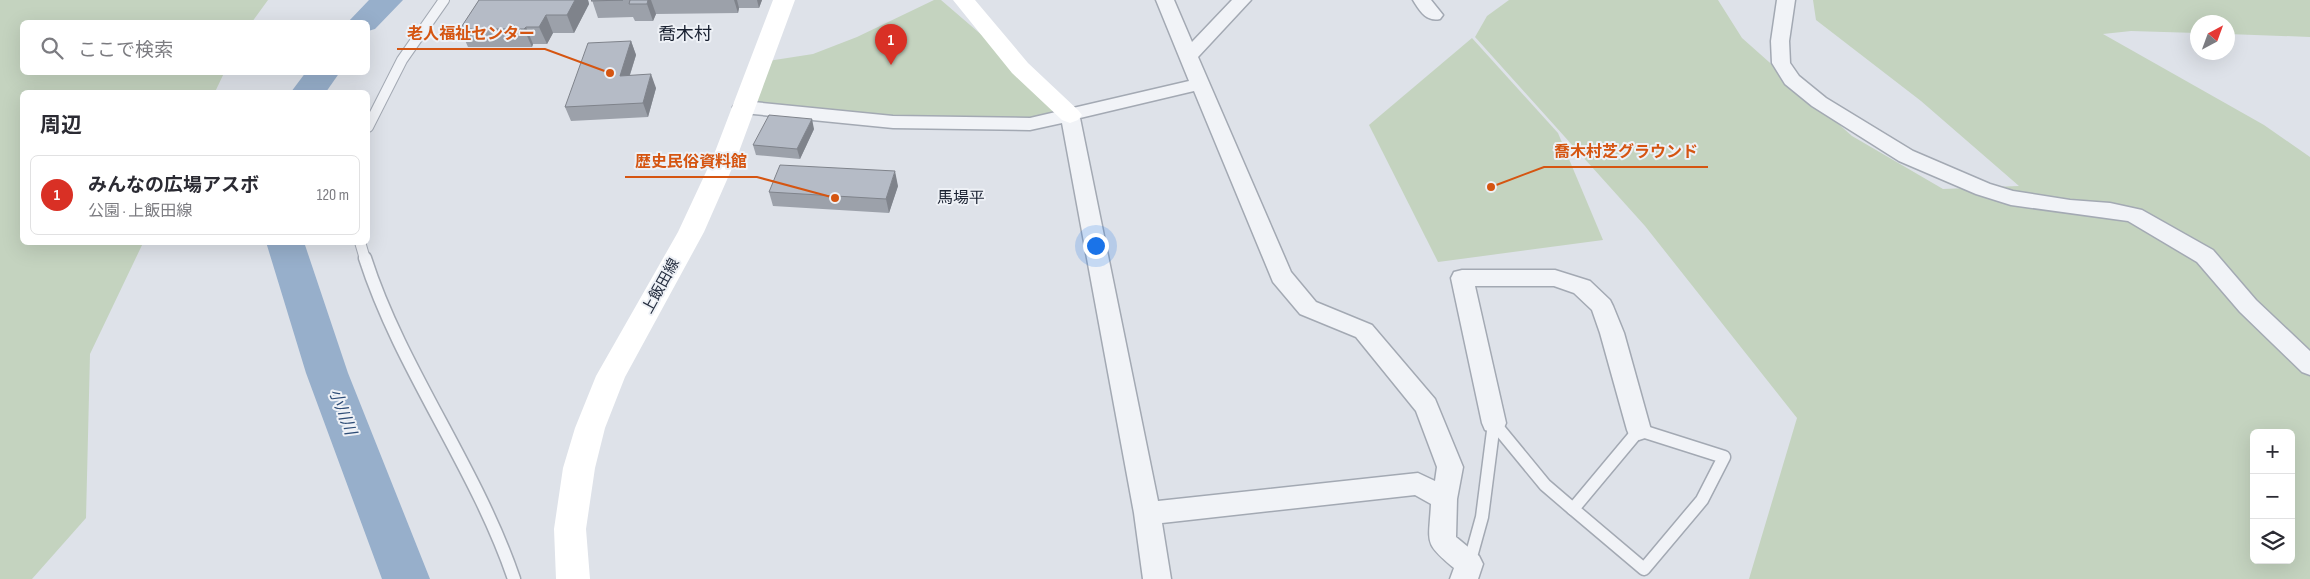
<!DOCTYPE html>
<html lang="ja">
<head>
<meta charset="utf-8">
<style>
  body { margin:0; font-family:"Sofia Sans Condensed","Noto Sans JP",sans-serif; background:#f2f2f3; color:#2b2b33 }
  .controls { position:absolute; right:15px; bottom:15px; display:grid; overflow:hidden; border-radius:8px; box-shadow:0 5px 20px #0002 }
  .controls button { width:45px; height:45px; display:grid; place-items:center; padding:0; border:0; border-bottom:1px solid #e1e1e2; background:#fff; color:#2b2b33; font:25px sans-serif }
  .compass { position:absolute; left:2190px; top:15px; width:45px; height:45px; border-radius:50%; background:#fff; box-shadow:0 5px 20px #0002; rotate:41deg }
  .you { position:absolute; left:1095px; top:245px; width:18px; height:18px; margin:-12px; border:4px solid #fff; border-radius:50%; background:#1a73e8; box-shadow:0 0 0 8px #1a73e833 }
  .badge { display:grid; place-items:center; width:32px; height:32px; border-radius:50%; background:#d93025; color:#fff; font-size:16px; font-weight:700 }
  .pin { position:absolute; translate:-50% -41px; filter:drop-shadow(0 1px 2px #0008) }
  .pin::after { content:''; position:absolute; top:26px; width:18px; height:15px; background:inherit; clip-path:polygon(0 0,100% 0,50% 100%) }
  .list { margin:0; padding:0; list-style:none }
  h2 { display:flex; justify-content:space-between; align-items:center; height:65px; margin:0; padding:0 20px; font-size:21px }
  h2 small { font-size:16px; font-weight:400; color:#7c7c81 }
  .list li { display:grid; grid-template-columns:32px 1fr auto; gap:15px; align-items:center; box-sizing:border-box; height:80px; margin:0 10px 10px; padding:0 10px; border:1px solid #e1e1e2; border-radius:8px }
  .list b { display:block; font-size:19px; white-space:nowrap }
  .list p { margin:0; font-size:16px; white-space:nowrap; color:#7c7c81 }
  .list em { font-size:16px; font-style:normal; color:#7c7c81 }
  .icon { flex:none; width:28px; height:28px; fill:none; stroke:currentColor; stroke-width:2; stroke-linecap:round; stroke-linejoin:round }
  .map { position:relative; flex:none; width:2310px; height:579px; overflow:hidden }
  .search { position:absolute; background:#fff; box-shadow:0 5px 20px #0002; left:20px; top:20px; width:350px; height:55px; display:flex; align-items:center; gap:12px; box-sizing:border-box; padding:0 18px; border-radius:8px; color:#7c7c81; font-size:19px }
  .panel { position:absolute; background:#fff; box-shadow:0 5px 20px #0002; left:20px; top:90px; width:350px; height:155px; border-radius:8px }
  .map>svg:first-child { display:block }
</style>
</head>
<body>
<div class="map">
<svg width="2310" height="579" viewBox="0 0 2310 579">
  <rect width="100%" height="100%" fill="#dee2e9"/>
  <g fill="#c4d3bf" fill-rule="evenodd">
    <path d="M0,0H268L252,22H22V72L224,73L215,92H22V242L143,243L90,354L86,518L32,579H0Z"/>
    <path d="M934,0H941L1020,68L1064,114L982,125L743,107L768,61L813,54L857,37Z"/>
    <path d="M1509,0H1718L1742,38L1852,136L1943,189L2019,186L1921,101L1816,20L1813,0H2310V37L2228,34V22H2198L2197,33L2131,31L2103,34L2264,125L2310,157V579H1749L1797,418L1645,226L1475,37L1487,16ZM2254,433H2291V560H2254Z"/>
    <path d="M1472,38L1558,133L1603,240L1438,262L1369,125Z"/>
  </g>
  <g fill="none" stroke-linecap="round" stroke-linejoin="round">
    <g fill="#97afcb" fill-rule="evenodd">
      <path d="M369,0H403L375,29L368,31V22H348Z"/>
      <path d="M306,72H340L326,92H291Z"/>
      <path d="M266,242H304L348,373L430,579H382L306,373Z"/>
    </g>
    <defs>
      <g id="lane-far1">
        <path d="M368,127L402,60L444,0"/>
        <path d="M360,242L365,259"/>
      </g>
      <g id="lane">
        <path d="M365,258C401,370 476,467 514,579"/>
        <path d="M1494,423L1545,485L1573,509"/>
        <path d="M1639,430L1724,457L1702,500L1644,569L1573,509Z"/>
        <path d="M1469,564L1482,517L1494,423"/>
      </g>
      <g id="street">
        <path d="M1156,0H1174L1192,42L1232,0H1251L1198,57L1291,272L1316,302L1372,325L1435,399L1463,467L1457,499L1456,537L1479,556L1483,564L1478,579H1450L1454,568C1423,542 1429,544 1431,504L1415,495L1162,523L1171,579H1143L1134,513L1062,123L1030,130L893,128L743,113L736,111L733,107L736,103L743,101L893,116L1030,118L1189,81ZM1194,91L1273,282L1300,314L1356,337L1416,411L1437,467L1435,481L1418,473L1158,501L1080,118Z"/>
        <path d="M1413,0H1431L1443,15L1440,19C1426,22 1420,11 1413,0Z"/>
        <path d="M1777,0H1795L1789,41L1790,63L1799,76L1826,98L1913,151L1990,184L2013,191L2070,200L2110,203L2142,210L2213,250L2256,300L2310,351V375L2302,372L2240,312L2197,262L2128,221L2011,205L1976,194L1899,161L1812,106L1785,84L1772,63L1771,41Z"/>
        <path d="M1462,270H1555L1590,281L1610,300L1613,306L1624,333L1651,430L1648,437L1639,440L1630,437L1627,430L1600,333L1592,310L1574,293L1554,286H1475L1506,423L1503,430L1494,433L1485,430L1482,423L1451,278L1454,272Z"/>
      </g>
    </defs>
    <use href="#lane-far1" stroke="#a3a9b3" stroke-width="12"/>
    <use href="#lane" stroke="#a3a9b3" stroke-width="15"/>
    <use href="#street" stroke="#a3a9b3" stroke-width="3"/>
    <use href="#lane-far1" stroke="#f1f3f7" stroke-width="10"/>
    <use href="#lane" stroke="#f1f3f7" stroke-width="12"/>
    <use href="#street" fill="#f1f3f7" fill-rule="evenodd"/>
    <g fill="#fff" fill-rule="evenodd">
      <path d="M773,0H795L737,157L704,232L625,377L605,428L595,468L586,529L590,579H556L554,529L563,468L575,428L596,376L678,232L713,157Z"/>
      <path d="M953,0H975L1028,63L1078,110L1082,115L1078,120L1070,123L1062,120L1012,73Z"/>
    </g>
  </g>
  <g fill="#9ca1aa">
    <path d="M479,0H588L589,4L574,33H553L547,44H533L532,47H468L460,29Z"/>
    <path d="M592,0H762L759,8H739L738,13L656,14L653,21H635L633,17L598,18Z"/>
    <path d="M631,41L636,55L630,75L656,88L648,117L571,121L565,107Z"/>
    <path d="M814,129L800,159L756,155L753,145Z"/>
    <path d="M898,186L889,213L773,206L769,192Z"/>
  </g>
  <g fill="#7f838b">
    <path d="M575,0H588L589,4L574,33L567,15Z"/>
    <path d="M648,0H651L656,14L653,21L647,4Z"/>
    <path d="M734,0H737L739,8L738,13Z"/>
    <path d="M757,0H762L759,8Z"/>
    <path d="M546,15L553,33L547,44L539,27Z"/>
    <path d="M526,27L533,44L532,47L524,29Z"/>
    <path d="M631,41L636,55L625,90L620,76Z"/>
    <path d="M651,74L656,88L648,117L643,103Z"/>
    <path d="M812,119L814,129L800,159L797,149Z"/>
    <path d="M895,171L898,186L889,213L886,199Z"/>
  </g>
  <g fill="#b5bbc6" stroke="#7f838b">
    <path d="M479,0H575L567,15H546L539,27H526L524,29H460Z"/>
    <path d="M592,0H623L591,1Z"/>
    <path d="M630,0H648L647,4H629Z"/>
    <path d="M631,41L620,76L651,74L643,103L565,107L588,43Z"/>
    <path d="M769,115L812,119L797,149L753,145Z"/>
    <path d="M780,165L895,171L886,199L769,192Z"/>
  </g>
  <g text-anchor="middle" dominant-baseline="central" stroke-width="4" stroke-linejoin="round" paint-order="stroke">
    <g font-size="15" fill="#262f41" stroke="#eef1f6">
      <text transform="translate(661 286) rotate(-61)">上飯田線</text>
    </g>
    <g font-size="16" fill="#192131" stroke="#eef1f6">
      <text x="961" y="198">馬場平</text>
    </g>
    <g font-size="16" font-style="italic" fill="#2e4d77" stroke="#eef1f6">
      <text transform="translate(342 412) rotate(69)">小川川</text>
    </g>
    <g font-size="18" fill="#192131" stroke="#eef1f6">
      <text x="685" y="34">喬木村</text>
    </g>
  </g>
  <path fill="none" stroke="#d55511" stroke-width="2" d="M610 73L545 49H397M1491 187L1544 167H1708M835 198L757 177H625"/>
  <g fill="#d55511" stroke="#eef1f6" stroke-width="2">
    <circle cx="610" cy="73" r="5"/>
    <circle cx="1491" cy="187" r="5"/>
    <circle cx="835" cy="198" r="5"/>
  </g>
  <g font-size="16" text-anchor="middle" font-weight="bold" fill="#d55511" stroke="#eef1f6" stroke-width="4" stroke-linejoin="round" paint-order="stroke">
    <text x="471" y="39">老人福祉センター</text>
    <text x="1626" y="157">喬木村芝グラウンド</text>
    <text x="691" y="167">歴史民俗資料館</text>
  </g>
</svg>
<div class="controls">
<button>+</button>
<button>−</button>
<button><svg class="icon" aria-label="layers" viewBox="0 0 24 24"><path d="M12 4l9 5-9 5-9-5zM3 14l9 5 9-5"/></svg></button>
</div>
<svg class="compass" viewBox="-18 -18 36 36"><path d="M0-13l5 13h-10z" fill="#e53935"/><path d="M0 13l5-13h-10z" fill="#7c7c81"/></svg>
<div class="you"></div>
<div class="pin badge" style="left:891px;top:65px">1</div>
<div class="search"><svg class="icon" aria-label="search" viewBox="0 0 24 24"><circle cx="10" cy="10" r="6"/><path d="M15 15l6 6"/></svg>ここで検索</div>
<section class="panel">
<h2>周辺<small></small></h2>
<ul class="list">
<li><span class="badge">1</span><div><b>みんなの広場アスボ</b><p>公園 · 上飯田線</p></div><em>120 m</em></li>
</ul>
</section>
</div>
</body>
</html>
